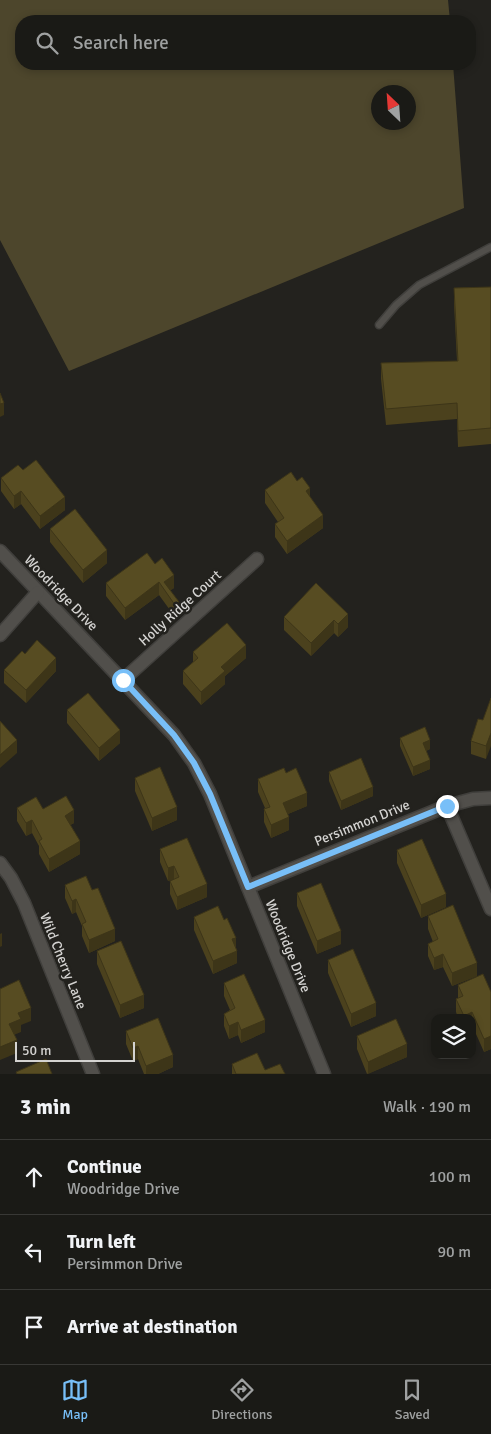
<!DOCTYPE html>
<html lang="en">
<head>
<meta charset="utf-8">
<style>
  body { margin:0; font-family:Signika,sans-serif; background:#23231f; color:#f1f3f6 }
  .controls { position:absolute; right:15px; bottom:15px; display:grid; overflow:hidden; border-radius:10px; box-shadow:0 2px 8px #0003 }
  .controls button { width:45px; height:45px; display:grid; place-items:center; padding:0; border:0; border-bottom:1px solid #383835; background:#1a1a16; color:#f1f3f6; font:25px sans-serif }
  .compass { position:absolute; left:371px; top:85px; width:45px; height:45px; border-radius:50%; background:#1a1a16; box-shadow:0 2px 8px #0003; rotate:335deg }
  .scale { position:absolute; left:15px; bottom:12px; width:120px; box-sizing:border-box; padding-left:5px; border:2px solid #d4d3d1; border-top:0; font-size:14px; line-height:18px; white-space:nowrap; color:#d4d3d1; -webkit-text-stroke:4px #23221e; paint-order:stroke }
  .stop { position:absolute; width:15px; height:15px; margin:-11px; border:4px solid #78bff8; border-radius:50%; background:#fff }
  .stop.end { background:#78bff8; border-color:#fff; box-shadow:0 1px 5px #0008 }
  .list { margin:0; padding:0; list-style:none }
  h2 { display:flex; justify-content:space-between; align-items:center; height:65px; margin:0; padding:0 20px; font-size:21px }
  h2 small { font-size:16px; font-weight:400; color:#9fa1a1 }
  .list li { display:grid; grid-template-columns:32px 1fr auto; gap:15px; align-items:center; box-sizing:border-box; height:75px; padding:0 20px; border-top:1px solid #383835 }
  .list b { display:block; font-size:19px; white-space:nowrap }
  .list p { margin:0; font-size:16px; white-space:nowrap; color:#9fa1a1 }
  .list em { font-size:16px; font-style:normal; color:#9fa1a1 }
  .icon { flex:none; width:28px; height:28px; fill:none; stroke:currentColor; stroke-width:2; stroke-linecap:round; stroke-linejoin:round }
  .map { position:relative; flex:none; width:491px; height:1074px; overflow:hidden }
  .search { position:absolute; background:#1a1a16; box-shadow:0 2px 8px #0003; left:15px; right:15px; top:15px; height:55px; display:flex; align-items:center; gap:12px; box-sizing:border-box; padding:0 18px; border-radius:20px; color:#9fa1a1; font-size:19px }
  .sheet { height:290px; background:#1a1a16 }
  nav { display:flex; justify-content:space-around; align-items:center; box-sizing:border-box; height:70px; border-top:1px solid #383835; background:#1a1a16; font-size:14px; color:#9fa1a1 }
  nav a { display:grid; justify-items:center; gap:2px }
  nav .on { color:#78bff8 }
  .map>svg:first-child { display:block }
</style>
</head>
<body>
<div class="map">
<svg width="491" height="1074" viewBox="0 0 491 1074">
  <rect width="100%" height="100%" fill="#23221e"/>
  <path fill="#4d462c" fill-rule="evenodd" d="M0,0H448L450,21H21V64H453L464,208L69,371L0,240ZM378,92H408V122H378Z"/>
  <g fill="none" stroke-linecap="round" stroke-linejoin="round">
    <defs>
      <path id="service" d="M379,325L396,305L419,285L491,247"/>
      <g id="minor">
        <path d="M0,551L174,735L194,763L210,794L324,1074"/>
        <path d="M0,635L38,592"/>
        <path d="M123,680L257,559"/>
        <path d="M447,806L491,909"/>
        <path d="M0,863L11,878L24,903L93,1074"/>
        <path d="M248,887L447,806L473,799L491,798"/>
      </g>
    </defs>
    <use href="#service" stroke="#403f3c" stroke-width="9"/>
    <use href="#minor" stroke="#403f3c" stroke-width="15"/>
    <use href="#service" stroke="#514f4b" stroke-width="6"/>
    <use href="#minor" stroke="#514f4b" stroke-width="12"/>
  </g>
  <g fill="#4b411d">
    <path d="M491,287V444L458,447L457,419L386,425L381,379V363L457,361L454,304V288Z"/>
    <path d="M23,470L65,510L40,529L21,504L14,509L1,491V478Z"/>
    <path d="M297,481L310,497L323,528L287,554L275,537V524L278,522L265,503V490Z"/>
    <path d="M50,529L107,563L83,583L50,542Z"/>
    <path d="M155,564L174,588L170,590L179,602V615L175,617L159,595L125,620L106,596V583Z"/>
    <path d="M316,583L348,627L338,637L334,633L311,656L284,630V617Z"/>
    <path d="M193,652L246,658L225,676V684L201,705L183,684V671L193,662Z"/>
    <path d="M25,654L56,671L26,703L4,683V670Z"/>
    <path d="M491,698L486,759L471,754V741L483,720Z"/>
    <path d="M67,710L120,743L99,761L67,723Z"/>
    <path d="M400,738L430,749L426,751L430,769L413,776L400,746Z"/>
    <path d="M329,772L373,796L341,810L329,781Z"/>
    <path d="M286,773L307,806L288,814L289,830L271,838L264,822V809L265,808L258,792V779Z"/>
    <path d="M135,778L177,820L152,831L135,791Z"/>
    <path d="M17,808L74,823L70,825L80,854L49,872L39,854V846L32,833L26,836L17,821Z"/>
    <path d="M160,849L207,897L177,910L170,894V881L174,880V879L168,881L160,862Z"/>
    <path d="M397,850L446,907L421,918L397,863Z"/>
    <path d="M65,885L115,941L89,953L82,936V926L76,912L72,914L65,898Z"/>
    <path d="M297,893L341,944L317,954L297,906Z"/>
    <path d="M428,916L477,976L452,986L443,967L434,970L428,956V944L433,942L428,929Z"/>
    <path d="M194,917L236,947L237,963L213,974L194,930Z"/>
    <path d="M97,951L144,1008L120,1018L97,964Z"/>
    <path d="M328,960L376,1016L351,1027L328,973Z"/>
    <path d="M224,983L265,1032L241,1043L238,1035L229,1039L224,1026V1014L230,1010L224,996Z"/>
    <path d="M458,985L491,992V1049L484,1052L472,1025V1018H458L456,1012V999L458,998Z"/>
    <path d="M126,1031L173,1067L158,1074H144L138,1059L133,1061L126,1044Z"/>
    <path d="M357,1036L407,1057L367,1074L357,1049Z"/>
    <path d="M232,1064L265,1070L285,1074H232Z"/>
  </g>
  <g fill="#3d3518">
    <path d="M4,403V415L0,417V404Z"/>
    <path d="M310,488V501L306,491Z"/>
    <path d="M21,491V504L14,509V496Z"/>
    <path d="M65,497V510L40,529V516Z"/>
    <path d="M323,515V528L287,554V541Z"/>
    <path d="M107,550V563L83,583V570Z"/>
    <path d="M174,575V588L167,593L164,582Z"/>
    <path d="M159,582V595L125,620V608Z"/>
    <path d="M179,602V615L175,617V605Z"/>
    <path d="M348,614V627L338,637V624Z"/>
    <path d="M334,620V633L311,656V643Z"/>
    <path d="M246,645V658L225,676V684L201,705V692L221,667Z"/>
    <path d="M56,658V671L26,703V690Z"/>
    <path d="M120,730V743L99,761V748Z"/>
    <path d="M491,733V746L486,759V746Z"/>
    <path d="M17,740V753L0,768V755Z"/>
    <path d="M430,740V749L423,752V743Z"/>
    <path d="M430,760V769L413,776V767Z"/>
    <path d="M373,787V796L341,810V801Z"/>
    <path d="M307,793V806L283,816V803Z"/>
    <path d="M177,807V820L152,831V818Z"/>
    <path d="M74,810V823L65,828V816Z"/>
    <path d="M289,817V830L271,838V825Z"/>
    <path d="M32,820V833L26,836V823Z"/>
    <path d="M80,841V854L49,872V859Z"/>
    <path d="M174,866V879L168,881V868Z"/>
    <path d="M207,884V897L177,910V897Z"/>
    <path d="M446,894V907L421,918V905Z"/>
    <path d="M76,899V912L72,914V901Z"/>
    <path d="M115,929V941L89,953V940Z"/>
    <path d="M341,931V944L317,954V941Z"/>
    <path d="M2,933V946L0,947V934Z"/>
    <path d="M236,938V951L232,939Z"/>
    <path d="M237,951V963L213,974V961Z"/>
    <path d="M443,954V967L434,970V958Z"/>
    <path d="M477,963V976L452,986V973Z"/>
    <path d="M144,995V1008L120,1018V1005Z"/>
    <path d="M376,1003V1016L351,1027V1014Z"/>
    <path d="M31,1008V1021L21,1025V1032L9,1037V1024L18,1013Z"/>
    <path d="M472,1012V1025V1018H464V1016Z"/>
    <path d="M265,1020V1032L241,1043V1030Z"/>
    <path d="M238,1022V1035L229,1039V1026Z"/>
    <path d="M491,1036V1049L484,1052V1039Z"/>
    <path d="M17,1040V1053L0,1060V1047Z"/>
    <path d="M407,1044V1057L368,1074V1062Z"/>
    <path d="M138,1046V1059L133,1061V1048Z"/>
    <path d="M173,1055V1067L158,1074H146V1066Z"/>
  </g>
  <g fill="#574c22" stroke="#3d3518">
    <path d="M491,287V428L458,431L457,403L386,409L381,363L458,361L454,288Z"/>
    <path d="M0,393L4,403L0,404Z"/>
    <path d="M36,460L65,497L40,516L21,491L14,496L1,478L18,465L23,470Z"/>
    <path d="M291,472L297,481L302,477L310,488L306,491L323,515L287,541L275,524L284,518L265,490Z"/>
    <path d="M75,509L107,550L83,570L50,529Z"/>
    <path d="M147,553L155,564L162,558L174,575L164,582L179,602L175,605L159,582L125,608L106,583Z"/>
    <path d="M316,583L348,614L338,624L334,620L311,643L284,617Z"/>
    <path d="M227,623L246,645L221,667L225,671L201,692L183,671L198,658L193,652Z"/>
    <path d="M37,640L56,658L26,690L4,670L22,651L25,654Z"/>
    <path d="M88,693L120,730L99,748L67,710Z"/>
    <path d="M491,698V733L486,746L471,741L478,719L483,720Z"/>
    <path d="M0,721L17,740L0,755Z"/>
    <path d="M425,727L430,740L423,743L430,760L413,767L400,738Z"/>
    <path d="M361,758L373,787L341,801L329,772Z"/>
    <path d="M160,767L177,807L152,818L135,778Z"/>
    <path d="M284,768L286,773L296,768L307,793L283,803L289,817L271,825L264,809L270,807L258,779Z"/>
    <path d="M66,796L74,810L65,816L80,841L49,859L39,841L42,839L32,820L26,823L17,808L36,797L43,809Z"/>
    <path d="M187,838L207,884L177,897L170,881L179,877L174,866L168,868L160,849Z"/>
    <path d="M422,839L446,894L421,905L397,850Z"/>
    <path d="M86,876L92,890L98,888L115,929L89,940L82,924L86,922L76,899L72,901L65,885Z"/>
    <path d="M321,883L341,931L317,941L297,893Z"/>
    <path d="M453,905L477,963L452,973L443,954L434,958L428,944L438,939L428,916Z"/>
    <path d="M218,906L224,920L227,918L236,938L232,939L237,951L213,961L194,917Z"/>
    <path d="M121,941L144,995L120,1005L97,951Z"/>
    <path d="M353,949L376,1003L351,1014L328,960Z"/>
    <path d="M244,974L265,1020L241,1030L238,1022L229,1026L224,1014L235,1008L224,983Z"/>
    <path d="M483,974L491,992V1036L484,1039L472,1012L464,1016L456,999L463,996L458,985Z"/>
    <path d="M19,980L31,1008L18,1013L21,1019L9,1024L17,1040L0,1047V989Z"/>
    <path d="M158,1018L173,1055L146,1066L138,1046L133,1048L126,1031Z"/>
    <path d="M396,1019L407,1044L368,1062L357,1036Z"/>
    <path d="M257,1053L265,1070L280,1064L285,1074H236L232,1064Z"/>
    <path d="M46,1059L52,1074H17L16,1072Z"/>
  </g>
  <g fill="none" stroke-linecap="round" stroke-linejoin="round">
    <path stroke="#78bff8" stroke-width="6" d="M123,680L174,735L194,763L210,794L248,887L447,806"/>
  </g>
  <g text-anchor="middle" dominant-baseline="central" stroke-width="5" stroke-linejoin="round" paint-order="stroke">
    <g font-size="14" fill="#d4d3d1" stroke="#23221e">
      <text transform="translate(61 593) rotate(46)">Woodridge Drive</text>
      <text transform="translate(180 608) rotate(-42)">Holly Ridge Court</text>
      <text transform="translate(362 823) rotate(-22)">Persimmon Drive</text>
      <text transform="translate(288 946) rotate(68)">Woodridge Drive</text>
      <text transform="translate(63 961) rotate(68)">Wild Cherry Lane</text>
    </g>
  </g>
</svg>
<div class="controls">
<button><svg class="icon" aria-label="layers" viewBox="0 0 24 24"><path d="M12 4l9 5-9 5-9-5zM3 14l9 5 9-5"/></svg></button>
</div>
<svg class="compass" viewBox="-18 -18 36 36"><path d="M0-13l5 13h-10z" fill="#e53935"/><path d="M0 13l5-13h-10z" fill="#9fa1a1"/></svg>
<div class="scale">50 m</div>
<div class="stop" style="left:123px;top:680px"></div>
<div class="stop end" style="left:447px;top:806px"></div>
<div class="search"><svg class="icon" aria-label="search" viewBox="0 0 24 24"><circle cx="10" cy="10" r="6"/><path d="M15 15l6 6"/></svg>Search here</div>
</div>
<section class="sheet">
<h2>3 min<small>Walk · 190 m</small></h2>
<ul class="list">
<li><svg class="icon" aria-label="ahead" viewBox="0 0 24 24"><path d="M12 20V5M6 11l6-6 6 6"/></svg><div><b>Continue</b><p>Woodridge Drive</p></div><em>100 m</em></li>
<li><svg class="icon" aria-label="left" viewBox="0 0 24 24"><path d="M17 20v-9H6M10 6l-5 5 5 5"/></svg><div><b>Turn left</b><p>Persimmon Drive</p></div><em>90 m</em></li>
<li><svg class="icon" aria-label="arrive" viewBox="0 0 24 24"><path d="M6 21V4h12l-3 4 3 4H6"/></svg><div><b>Arrive at destination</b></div></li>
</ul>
</section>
<nav>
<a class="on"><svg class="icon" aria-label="map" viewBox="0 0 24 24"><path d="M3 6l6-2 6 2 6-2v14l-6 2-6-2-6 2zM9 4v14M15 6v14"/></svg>Map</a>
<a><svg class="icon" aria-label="directions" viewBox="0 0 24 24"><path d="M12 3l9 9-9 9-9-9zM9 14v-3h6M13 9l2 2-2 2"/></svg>Directions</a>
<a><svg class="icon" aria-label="saved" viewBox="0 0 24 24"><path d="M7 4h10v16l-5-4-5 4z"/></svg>Saved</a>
</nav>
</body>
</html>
